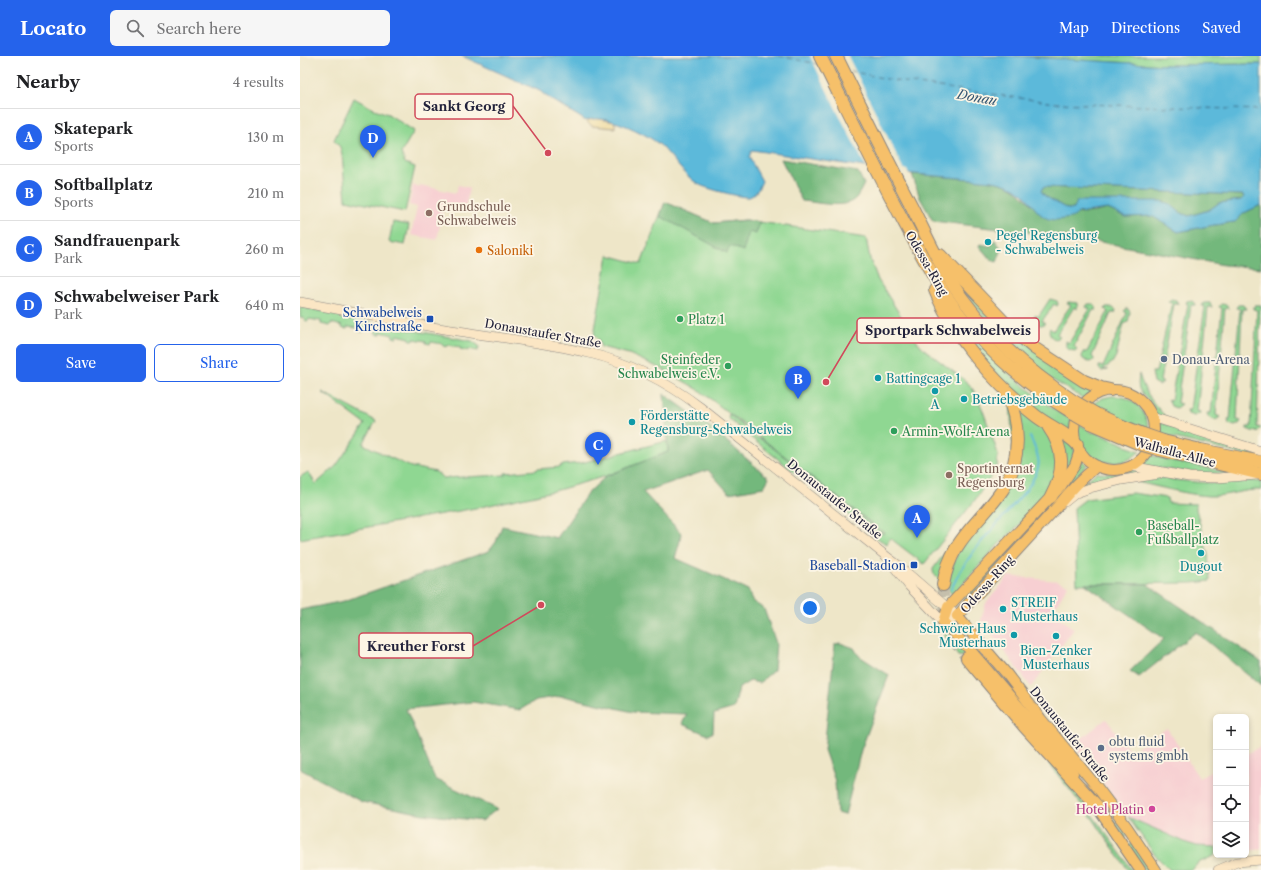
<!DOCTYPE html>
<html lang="en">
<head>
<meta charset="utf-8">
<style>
  body { margin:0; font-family:"Libre Caslon Text",serif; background:#f6f6f6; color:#202124 }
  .controls { position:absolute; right:12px; bottom:12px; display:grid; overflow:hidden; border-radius:6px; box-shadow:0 2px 6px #0003 }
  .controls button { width:36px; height:36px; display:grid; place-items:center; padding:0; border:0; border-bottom:1px solid #e0e0e0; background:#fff; color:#202124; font:20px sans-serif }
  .you { position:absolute; left:510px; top:552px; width:14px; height:14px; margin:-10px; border:3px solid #fff; border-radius:50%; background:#1a73e8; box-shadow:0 0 0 6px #1a73e833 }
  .badge { display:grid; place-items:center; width:26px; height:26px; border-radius:50%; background:#2563eb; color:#fff; font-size:13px; font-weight:700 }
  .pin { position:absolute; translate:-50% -33px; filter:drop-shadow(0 1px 2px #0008) }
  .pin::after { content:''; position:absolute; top:21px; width:14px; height:12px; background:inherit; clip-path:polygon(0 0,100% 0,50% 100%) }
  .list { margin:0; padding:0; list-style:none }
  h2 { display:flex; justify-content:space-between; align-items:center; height:52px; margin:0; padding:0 16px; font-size:17px }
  h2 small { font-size:13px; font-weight:400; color:#757577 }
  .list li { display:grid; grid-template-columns:26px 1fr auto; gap:12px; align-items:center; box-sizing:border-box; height:56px; padding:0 16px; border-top:1px solid #e0e0e0 }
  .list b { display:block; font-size:15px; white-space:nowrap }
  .list p { margin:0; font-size:13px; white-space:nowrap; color:#757577 }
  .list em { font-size:13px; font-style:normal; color:#757577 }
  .actions { display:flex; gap:8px; padding:12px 16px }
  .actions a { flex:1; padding:9px 0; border:1px solid #2563eb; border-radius:6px; text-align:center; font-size:14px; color:#2563eb }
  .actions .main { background:#2563eb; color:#fff }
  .icon { flex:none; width:22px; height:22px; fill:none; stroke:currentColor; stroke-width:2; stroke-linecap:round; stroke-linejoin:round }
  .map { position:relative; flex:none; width:961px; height:814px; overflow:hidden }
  header { display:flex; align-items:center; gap:24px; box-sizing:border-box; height:56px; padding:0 20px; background:#2563eb; color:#fff }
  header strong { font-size:19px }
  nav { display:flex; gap:22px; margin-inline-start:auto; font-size:14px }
  .search { width:280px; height:36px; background:#f6f6f6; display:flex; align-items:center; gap:10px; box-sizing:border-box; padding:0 14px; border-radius:6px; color:#757577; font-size:15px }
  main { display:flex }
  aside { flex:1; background:#fff }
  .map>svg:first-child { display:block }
</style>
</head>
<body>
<header>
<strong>Locato</strong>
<div class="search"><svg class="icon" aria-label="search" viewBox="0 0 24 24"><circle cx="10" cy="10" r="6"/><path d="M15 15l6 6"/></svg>Search here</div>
<nav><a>Map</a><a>Directions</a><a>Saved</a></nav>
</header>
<main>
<aside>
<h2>Nearby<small>4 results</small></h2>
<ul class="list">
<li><span class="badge">A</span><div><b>Skatepark</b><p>Sports</p></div><em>130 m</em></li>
<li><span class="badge">B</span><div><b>Softballplatz</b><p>Sports</p></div><em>210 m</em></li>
<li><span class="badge">C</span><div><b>Sandfrauenpark</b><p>Park</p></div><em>260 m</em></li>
<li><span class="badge">D</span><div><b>Schwabelweiser Park</b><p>Park</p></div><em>640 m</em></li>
</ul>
<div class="actions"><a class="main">Save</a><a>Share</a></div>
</aside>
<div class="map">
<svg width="961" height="814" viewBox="0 0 961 814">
  <rect width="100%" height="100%" fill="#fcf5e5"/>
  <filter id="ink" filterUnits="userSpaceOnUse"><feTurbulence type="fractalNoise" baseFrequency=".025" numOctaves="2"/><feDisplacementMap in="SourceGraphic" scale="8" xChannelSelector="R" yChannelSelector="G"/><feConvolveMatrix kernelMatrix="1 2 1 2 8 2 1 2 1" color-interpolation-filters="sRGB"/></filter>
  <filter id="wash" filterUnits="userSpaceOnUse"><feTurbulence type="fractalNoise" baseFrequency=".012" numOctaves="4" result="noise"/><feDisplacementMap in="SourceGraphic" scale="16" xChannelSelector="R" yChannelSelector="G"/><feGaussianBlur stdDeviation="0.9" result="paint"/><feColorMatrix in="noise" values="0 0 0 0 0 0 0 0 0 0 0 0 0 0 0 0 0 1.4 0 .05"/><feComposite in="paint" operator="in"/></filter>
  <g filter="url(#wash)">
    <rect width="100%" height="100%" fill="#eee6c8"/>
    <g fill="#f7cfd2">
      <path d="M113,129L119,131L120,129L156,137L158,129L170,132L165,152L144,148L137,184L111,179L117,151L109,149Z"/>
      <path d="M707,520L758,525L768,529L752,556L774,573L731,631L681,564L686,547L708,521Z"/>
      <path d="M806,663L831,696L867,672L899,722L916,713V791L897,790L887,787L828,761L802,725L773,689Z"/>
      <path d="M961,690V793L949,795L946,794V698Z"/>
    </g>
    <g fill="#8fd792" stroke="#587c66">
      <path d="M715,0H961V8L865,9Z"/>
      <path d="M54,42L72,52L88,58L114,75L101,97L105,107L115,111L105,156L46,144L42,98L40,91L34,84Z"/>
      <path d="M365,146L414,167L446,164L566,182L570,203L578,224L616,284L624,293L663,323L670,329L675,337L682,352L698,398L697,411L675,444L624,508L590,482L587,488L580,484L449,380L429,363L428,361L429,358L456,381L464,385L583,478L584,477L399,334L368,316L329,298L301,291L298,283L294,279L308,199L341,208Z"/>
      <path d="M93,166L109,169L105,189L89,186Z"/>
      <path d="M651,218L760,315L795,338L786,344L741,317L699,280Z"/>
      <path d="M750,243L757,245L758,248L757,250L754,248L742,265L745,267C740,272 735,267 733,262L735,259L738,261Z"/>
      <path d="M871,243L876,244L878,248H874L860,325L863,326L859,329L854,326L852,316H856L872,247L868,246Z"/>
      <path d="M887,245C890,244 894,245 895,249H891L877,347L881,348L876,352L871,350L868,343L871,344L888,248L886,247Z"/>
      <path d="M768,246L777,247V253L774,251L757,278L760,281C754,286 747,279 750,272L753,275L771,249L767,247Z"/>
      <path d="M904,247H910L912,251H908L897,355L900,356L899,358L894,360L888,358L887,354H890L905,250H902Z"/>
      <path d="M788,248H793L796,250V254H793L774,290L777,293L775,295L770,294L766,291V285L769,287L790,253L786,251Z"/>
      <path d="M921,248L927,249L929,252H925L916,359L920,361L916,364C911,363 908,362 907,357H911L922,252L919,251Z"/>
      <path d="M938,249H943L946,253H942L937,364L941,365L939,368L935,370L929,368L928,364H930L940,253L936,252Z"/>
      <path d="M955,249H961V253L960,254L957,371L961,372L957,376L952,375L947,373V371H951L957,254L953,253Z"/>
      <path d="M0,251L68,264L72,267L172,285L179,290L178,295L169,293V295L160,293V291L148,289L147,291L143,290V288L131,286L130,288L126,287V285L114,283V285L110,284V282L97,279V282L93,281V279L81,276L80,279L76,278V275L64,273L63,276L58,275V272L47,271V273L42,272V270L31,267L30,270L21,268V265L9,263L8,265L4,264L5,262L0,261Z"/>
      <path d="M806,251H811L816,254L815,257H811L792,300L794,303V305L789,306L783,303L782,301L783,296H787L808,256L805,253Z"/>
      <path d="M826,253H828L830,256L828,266L824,268L823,271L816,300L812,307L803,313L808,314L801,315L799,312V310L803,311L827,257L824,255Z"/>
      <path d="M650,259L663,269L712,320L756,355L771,363L770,371V379L745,363L691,313Z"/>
      <path d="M839,318C844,336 856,352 870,365L857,360C855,355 853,350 850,346C839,332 837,337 839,318Z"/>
      <path d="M22,336L76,365L63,388L87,400L111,411L136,416L143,422L205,419V417L237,414V413L261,411V409L281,407L367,385L368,396L306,420L258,434L176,452L0,483V421L8,416L16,428L36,410L65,368Z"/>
      <path d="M812,340C834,340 845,353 849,373L833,367L832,369L805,357V355L792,348L803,342Z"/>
      <path d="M710,342L746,374L752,383L758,412L746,438L735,452L715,473L696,491L656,535L652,538L647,533L648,525L658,495L714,417Z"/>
      <path d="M859,366L961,400V403L871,381L859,377Z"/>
      <path d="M778,367L793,377L794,376L826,389L825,390L840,395C830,405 820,408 806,406C802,406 797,406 794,405C780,401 776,379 778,367Z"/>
      <path d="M756,377C760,380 765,382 769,386C783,397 768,413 761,425Z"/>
      <path d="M851,399L864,403L935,418L891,417L841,409Z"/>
      <path d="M781,404L787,409L664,548L662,546L764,431Z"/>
      <path d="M834,414L855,417L777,432L796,417L820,418Z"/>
      <path d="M855,421C876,424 897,427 917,427C932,427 946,423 961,426V434C943,433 926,441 908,440C885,438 860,431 837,426Z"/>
      <path d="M832,437L867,442L868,447L896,448V453L908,499L910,525L892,527L777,528L774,452L786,443Z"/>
      <path d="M653,486L640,525C636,521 633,519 633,513Z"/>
      <path d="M643,577L650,579L670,601L658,600Z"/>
      <path d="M749,707H751C780,741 806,777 832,814H828L793,763L749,708Z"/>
      <path d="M791,733L827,780L825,782L790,734Z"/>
      <path d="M828,761L887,787L897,790L916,791V799L898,807L892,814H870L855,799Z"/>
      <path d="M832,787L850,814H845L829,790Z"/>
    </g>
    <g fill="#73b87c" stroke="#4a6d5c">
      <path d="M481,103L558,116L564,128C562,132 559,138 556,142C545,154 517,146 502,145Z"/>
      <path d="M612,118L693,125C718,130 726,143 743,161L795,156L808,153L826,161L852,160L878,176L914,169C921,169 928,166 935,166L944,157L961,149V212L924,209L790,184L633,165L620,142Z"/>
      <path d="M743,131L943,139L944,141L941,144L919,147L909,154L889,160L881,157L865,146L767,153L745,140L741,135Z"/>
      <path d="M365,146L414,167L446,164L460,166L456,178L449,176L443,195L430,190L427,197L360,160Z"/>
      <path d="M695,184L702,193L697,206L691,204L679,190L680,188L690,190Z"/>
      <path d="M364,338L410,371L469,422L464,431L429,437L408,414L343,436L382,478L375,502L448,534L452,545L464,553L476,587L474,614L459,627L450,625L439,632L434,652L414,658L413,676L408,679L382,668L387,658L333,656L263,640L236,644L220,654L173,646L106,653L135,723L197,753L182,765L123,758L62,746L0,713V554L44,545L189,495L196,486L202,470L257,482L287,438L306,420L368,396Z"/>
      <path d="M785,528H847L961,606V630L896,576L839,621L830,615L864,583Z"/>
      <path d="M540,587L554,592L559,600L589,619L561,694L545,759L537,757L535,725L524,694L535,588Z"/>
    </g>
    <path fill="#eeda9e" stroke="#887e6c" d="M295,62L315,66V72L292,70L286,65Z"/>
    <path fill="#5cb9da" stroke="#3f6e8a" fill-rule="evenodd" d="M162,0H715L865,9L961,8V149L944,157L935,166C928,166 921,169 914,169L878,176L852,160L826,161L808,153L778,157C774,162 770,162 764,163C739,168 737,151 722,137C714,131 703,127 693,125L604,117L452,94L449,101L462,125C459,132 456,139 449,141C442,142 404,132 398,128C382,118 373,101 360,89C346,77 303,56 286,65L246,40L240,35ZM743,131L943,139L944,141L941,144L919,147L909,154L889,160L881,157L870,148L861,145H777L774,153H767L745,140L741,135Z"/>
    <path fill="#eee6c8" d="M510,0H548L603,112L607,114L609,119L567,113L533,47Z"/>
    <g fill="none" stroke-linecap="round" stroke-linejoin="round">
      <path stroke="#5cb9da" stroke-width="2" d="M651,533L661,514L676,492L727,433C742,411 742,405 730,381"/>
      <g stroke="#365773" stroke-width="1" stroke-dasharray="5 4" stroke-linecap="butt">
        <path d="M479,0L518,8"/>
        <path d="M550,15L596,25L756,47L961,54"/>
      </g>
    </g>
  </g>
  <g filter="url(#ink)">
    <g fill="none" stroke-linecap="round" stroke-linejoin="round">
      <path stroke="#c5bfac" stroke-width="12" stroke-dasharray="12 6" stroke-linecap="butt" d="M643,529C643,559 648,579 667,602"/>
      <defs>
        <g id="secondary">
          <path d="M0,246C53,256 105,267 158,275C202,282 247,287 289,297C330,307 367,326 400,351L586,500L598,509L657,560L650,565L643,566L609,530L586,500"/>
          <path d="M852,361L961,395"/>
          <path d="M831,410L889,421L918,422L957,419"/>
          <path d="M765,446L776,437L790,432L822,424L859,418"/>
          <path d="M918,814L937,806L961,804"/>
        </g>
        <g id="primary">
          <circle cx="814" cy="374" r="40"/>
          <path d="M797,410C782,422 769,436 757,451L657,560L706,617L741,663L797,731L827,771L856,814"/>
          <path d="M773,717L757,695L671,595L643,566L648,551L761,430L775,409L780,394"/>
          <path d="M793,745L840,814"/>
        </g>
        <g id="highway">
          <path d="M520,0C548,56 575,112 605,168C625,205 642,240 671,272C699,305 733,332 770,355"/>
          <path d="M536,0C561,50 585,100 611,149C627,181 641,213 662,242C692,283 732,318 775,346"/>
          <path d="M640,199L706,268L734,292L784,325L801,332L810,334"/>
          <path d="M635,234C654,282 696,329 736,360C749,370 765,376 777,388"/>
          <path d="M796,358L820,369L843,378"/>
          <path d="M791,367L840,388"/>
          <path d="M748,370C765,394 765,415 751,441"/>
          <path d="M863,385L901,394L961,406"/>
          <path d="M860,394L961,418"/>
          <path d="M643,529C651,482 679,469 703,433C722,404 720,366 706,336"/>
          <path d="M667,602L724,670L797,750"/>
        </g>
      </defs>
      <use href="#secondary" stroke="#888482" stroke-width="10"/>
      <use href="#primary" stroke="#888482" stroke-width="12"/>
      <use href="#highway" stroke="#888482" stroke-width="14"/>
      <use href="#secondary" stroke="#fbe6c4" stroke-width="9"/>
      <use href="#primary" stroke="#f6c06b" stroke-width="10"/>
      <use href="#highway" stroke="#f6c06b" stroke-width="12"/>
      <defs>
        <g id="highway-bridge">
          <path d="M775,346L796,358"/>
          <path d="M770,355L791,367"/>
          <path d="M843,378L863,385"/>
          <path d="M840,388L860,394"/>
        </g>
      </defs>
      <use href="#highway-bridge" stroke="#888482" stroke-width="14" stroke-linecap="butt"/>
      <use href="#highway-bridge" stroke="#f6c06b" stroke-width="12"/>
    </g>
  </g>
  <g fill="#8d6e63" stroke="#fcf5e5" stroke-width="1.5">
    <circle cx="129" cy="157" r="4"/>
    <circle cx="649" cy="419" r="4"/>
  </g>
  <g fill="#0f9aa8" stroke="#fcf5e5" stroke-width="1.5">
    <circle cx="688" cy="186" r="4"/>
    <circle cx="578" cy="322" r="4"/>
    <circle cx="635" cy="335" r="4"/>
    <circle cx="664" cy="343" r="4"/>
    <circle cx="332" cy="366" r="4"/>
    <circle cx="901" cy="497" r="4"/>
    <circle cx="703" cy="553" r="4"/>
    <circle cx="714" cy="579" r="4"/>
    <circle cx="756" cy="580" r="4"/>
  </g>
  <circle fill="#e8710a" stroke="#fcf5e5" stroke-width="1.5" cx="179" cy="194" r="4"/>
  <g fill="#1a4fb4" stroke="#fcf5e5" stroke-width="1.5">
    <rect x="126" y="259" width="8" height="8" rx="2"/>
    <rect x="610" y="505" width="8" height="8" rx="2"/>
  </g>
  <g fill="#2e9e5b" stroke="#fcf5e5" stroke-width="1.5">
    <circle cx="380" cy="263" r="4"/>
    <circle cx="428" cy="310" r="4"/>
    <circle cx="594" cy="375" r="4"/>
    <circle cx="839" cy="476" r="4"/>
  </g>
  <g fill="#5c6f8a" stroke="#fcf5e5" stroke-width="1.5">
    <circle cx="864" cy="303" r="4"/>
    <circle cx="801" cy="692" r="4"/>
  </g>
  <circle fill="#d1479c" stroke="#fcf5e5" stroke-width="1.5" cx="852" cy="753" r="4"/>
  <g text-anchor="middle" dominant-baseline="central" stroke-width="3.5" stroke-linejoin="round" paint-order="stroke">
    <g font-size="12" fill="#785e54" stroke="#fcf5e5" text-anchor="start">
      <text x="137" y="150">Grundschule<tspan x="137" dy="14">Schwabelweis</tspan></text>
      <text x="657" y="412">Sportinternat<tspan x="657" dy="14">Regensburg</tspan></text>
    </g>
    <g font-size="12" fill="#0d838f" stroke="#fcf5e5" text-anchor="start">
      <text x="696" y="179">Pegel Regensburg<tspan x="696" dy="14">- Schwabelweis</tspan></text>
      <text x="586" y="322">Battingcage 1</text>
      <text x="672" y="343">Betriebsgebäude</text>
      <text x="635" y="348" text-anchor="middle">A</text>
      <text x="340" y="359">Förderstätte<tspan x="340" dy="14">Regensburg-Schwabelweis</tspan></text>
      <text x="901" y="510" text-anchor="middle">Dugout</text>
      <text x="711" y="546">STREIF<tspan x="711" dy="14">Musterhaus</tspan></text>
      <text x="706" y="572" text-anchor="end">Schwörer Haus<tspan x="706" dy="14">Musterhaus</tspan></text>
      <text x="756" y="594" text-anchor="middle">Bien-Zenker<tspan x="756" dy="14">Musterhaus</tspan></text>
    </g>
    <g font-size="12" fill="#c56008" stroke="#fcf5e5" text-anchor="start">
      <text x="187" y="194">Saloniki</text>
    </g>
    <g font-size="12" fill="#22223b" stroke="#fcf5e5">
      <text transform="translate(627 207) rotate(60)">Odessa-Ring</text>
      <text transform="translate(243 277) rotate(10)">Donaustaufer Straße</text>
      <text transform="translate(875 396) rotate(15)">Walhalla-Allee</text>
      <text transform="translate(535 443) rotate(39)">Donaustaufer Straße</text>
      <text transform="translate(687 528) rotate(-48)">Odessa-Ring</text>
      <text transform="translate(770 678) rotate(51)">Donaustaufer Straße</text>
    </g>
    <g font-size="12" fill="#164399" stroke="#fcf5e5" text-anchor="end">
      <text x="122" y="256">Schwabelweis<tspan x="122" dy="14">Kirchstraße</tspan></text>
      <text x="606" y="509">Baseball-Stadion</text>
    </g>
    <g font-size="12" fill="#27864d" stroke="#fcf5e5" text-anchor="start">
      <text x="388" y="263">Platz 1</text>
      <text x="420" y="303" text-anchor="end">Steinfeder<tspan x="420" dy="14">Schwabelweis e.V.</tspan></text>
      <text x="602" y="375">Armin-Wolf-Arena</text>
      <text x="847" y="469">Baseball-<tspan x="847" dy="14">Fußballplatz</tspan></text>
    </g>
    <g font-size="12" fill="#4e5e75" stroke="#fcf5e5" text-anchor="start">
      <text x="872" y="303">Donau-Arena</text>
      <text x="809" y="685">obtu fluid<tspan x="809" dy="14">systems gmbh</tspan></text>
    </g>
    <g font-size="12" fill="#b23c85" stroke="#fcf5e5" text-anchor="end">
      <text x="844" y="753">Hotel Platin</text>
    </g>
    <g font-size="13" font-style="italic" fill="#365773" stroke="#fcf5e5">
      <text transform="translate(677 41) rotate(10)">Donau</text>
    </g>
  </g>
  <path fill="none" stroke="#d1495b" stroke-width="1.5" d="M248 97L213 50M526 326L557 274M241 549L173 590"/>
  <g fill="#d1495b" stroke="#fcf5e5" stroke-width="1.5">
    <circle cx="248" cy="97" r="4"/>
    <circle cx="526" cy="326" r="4"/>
    <circle cx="241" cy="549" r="4"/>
  </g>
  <g fill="#fcf5e5" stroke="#d1495b" stroke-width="1.5">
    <rect x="115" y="38" width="98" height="25" rx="4"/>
    <rect x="557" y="262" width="182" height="25" rx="4"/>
    <rect x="59" y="577" width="114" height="25" rx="4"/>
  </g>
  <g font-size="13" text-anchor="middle" font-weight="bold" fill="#22223b">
    <text x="164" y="55">Sankt Georg</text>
    <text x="648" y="279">Sportpark Schwabelweis</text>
    <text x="116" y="595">Kreuther Forst</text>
  </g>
</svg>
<div class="controls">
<button>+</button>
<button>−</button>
<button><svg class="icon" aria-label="locate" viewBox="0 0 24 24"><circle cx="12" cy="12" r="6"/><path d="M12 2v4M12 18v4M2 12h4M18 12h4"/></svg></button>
<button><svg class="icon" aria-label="layers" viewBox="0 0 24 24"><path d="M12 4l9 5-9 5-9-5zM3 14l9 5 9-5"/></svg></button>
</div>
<div class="you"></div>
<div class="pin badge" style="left:617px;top:482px">A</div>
<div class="pin badge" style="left:498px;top:343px">B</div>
<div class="pin badge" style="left:298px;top:409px">C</div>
<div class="pin badge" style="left:73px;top:102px">D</div>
</div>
</main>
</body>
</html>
